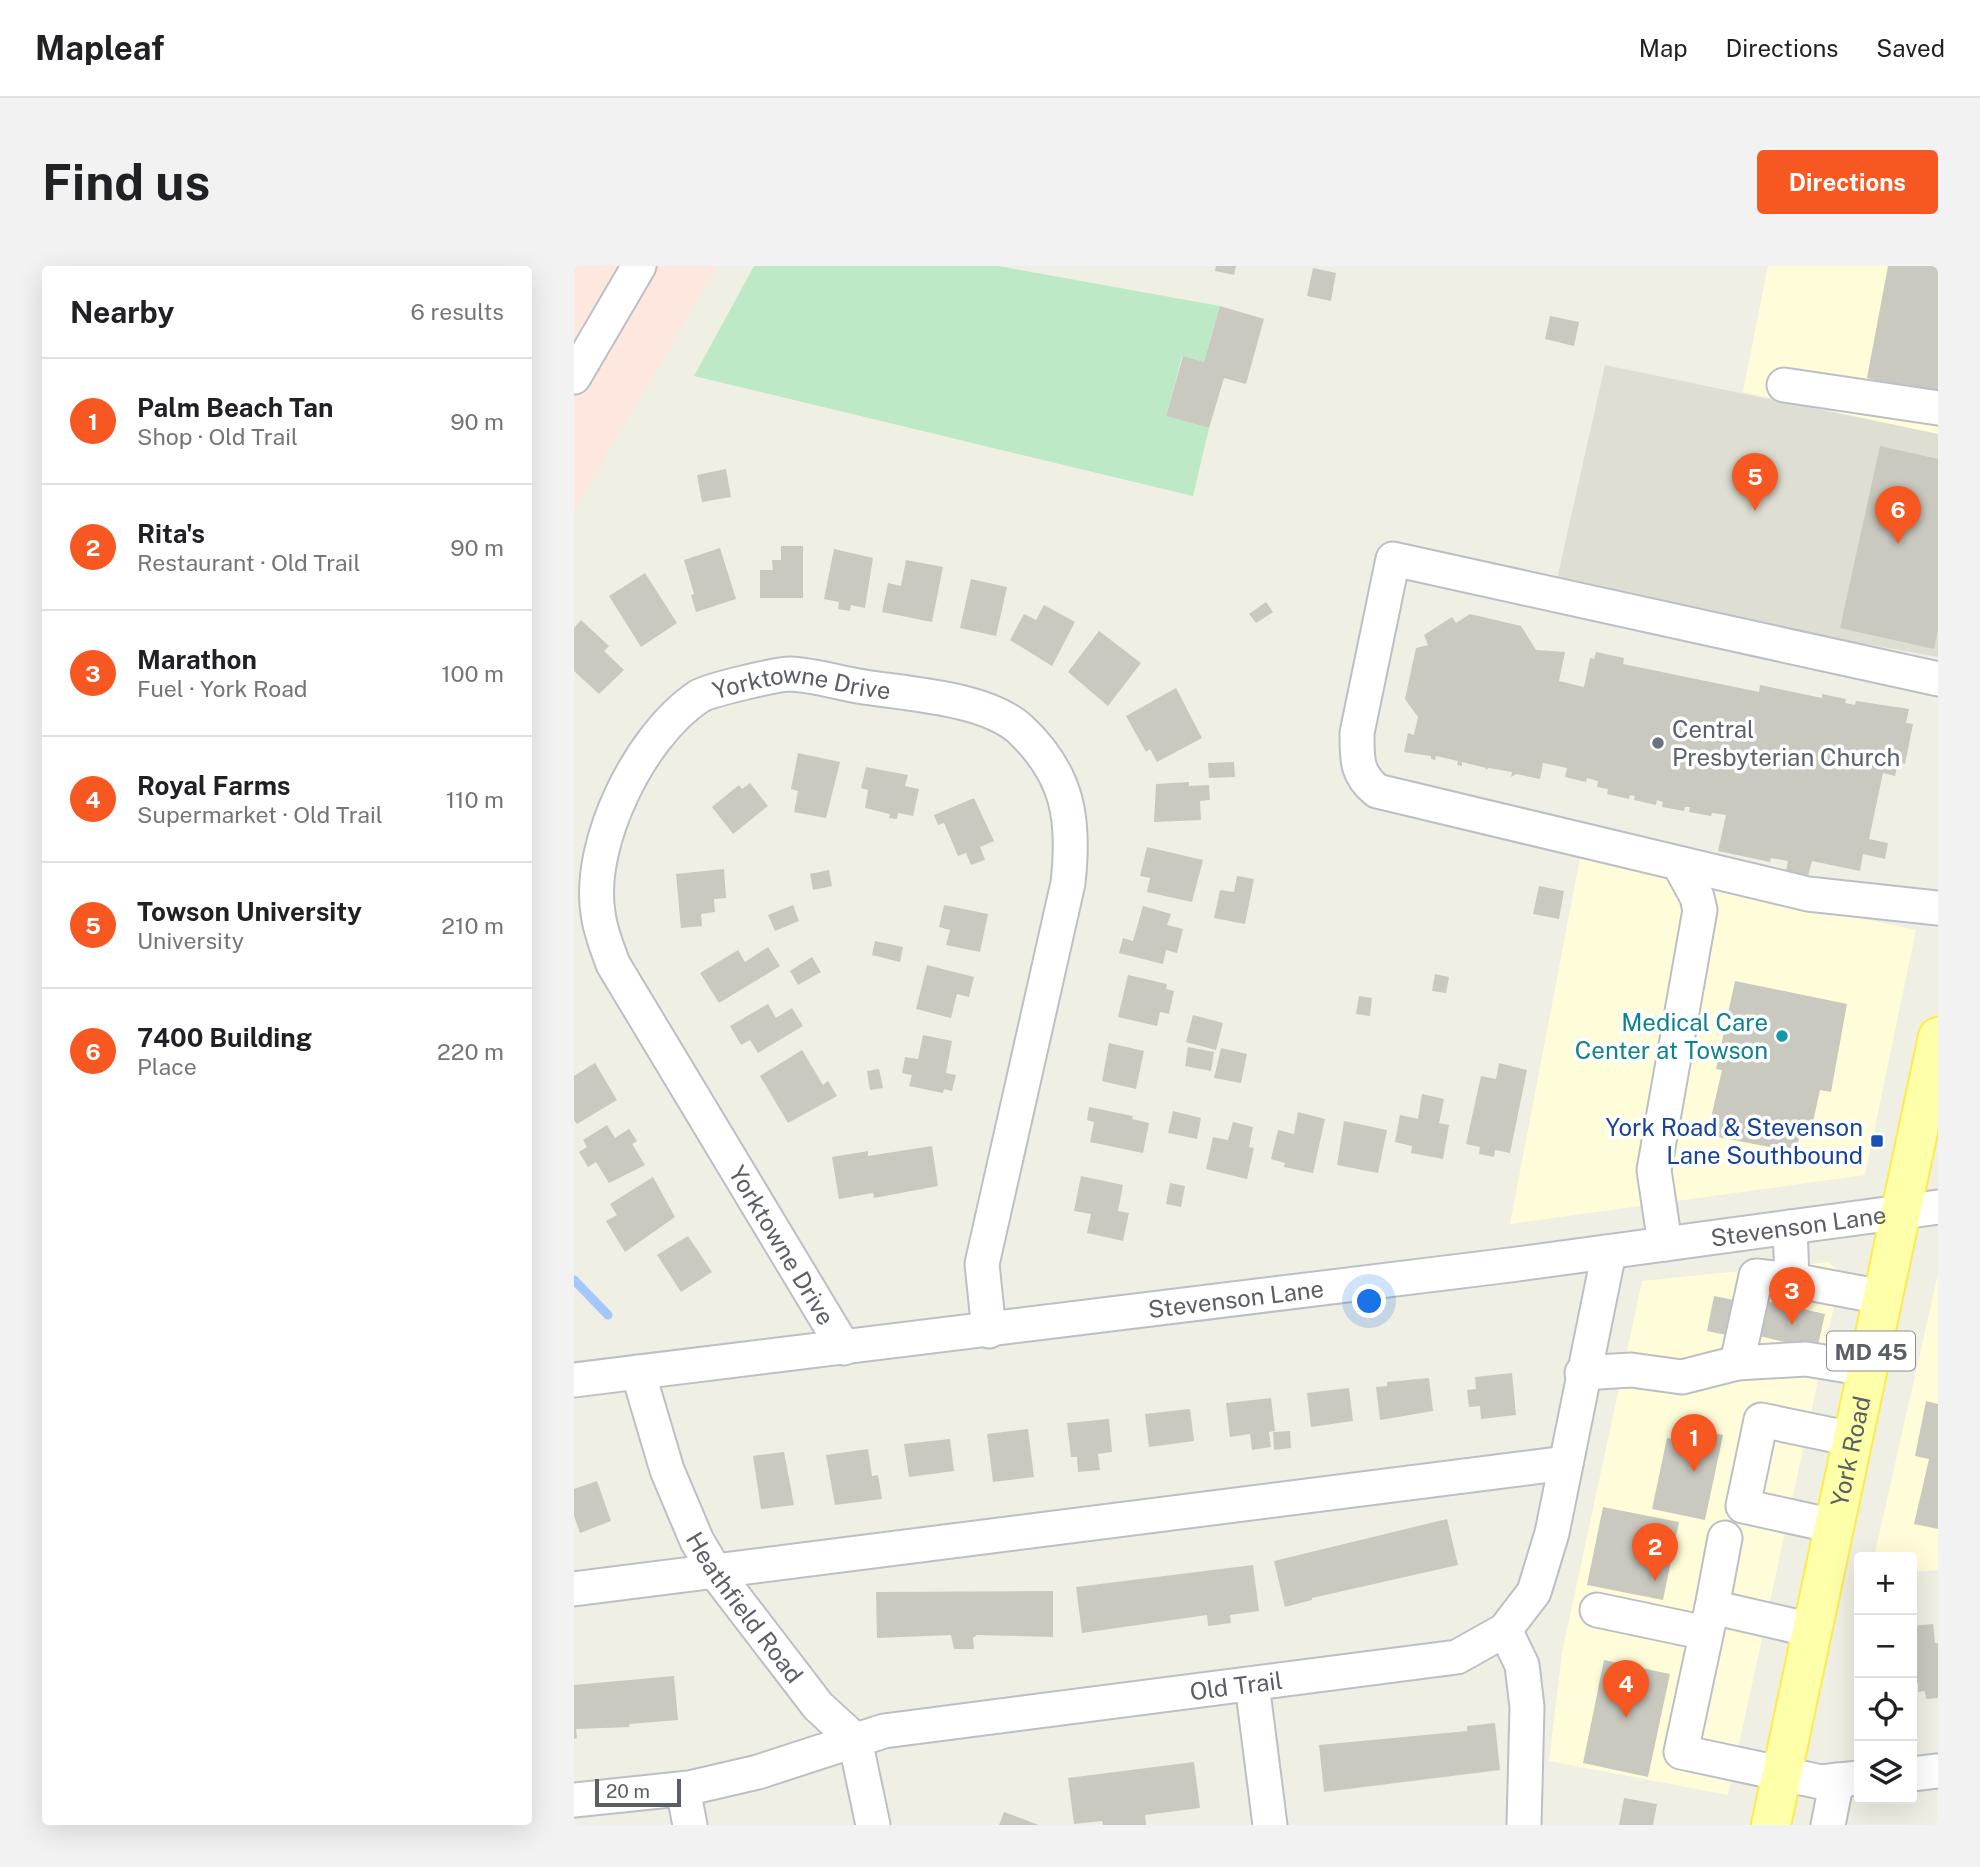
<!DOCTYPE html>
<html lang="en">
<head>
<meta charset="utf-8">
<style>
  body { margin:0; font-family:"Public Sans",sans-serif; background:#f2f2f2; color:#202124 }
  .controls { position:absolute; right:21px; bottom:21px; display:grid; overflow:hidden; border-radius:7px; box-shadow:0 7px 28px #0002 }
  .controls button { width:63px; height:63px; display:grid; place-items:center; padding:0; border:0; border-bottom:2px solid #e0e0e0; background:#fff; color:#202124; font:35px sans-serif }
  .scale { position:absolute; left:21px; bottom:18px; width:86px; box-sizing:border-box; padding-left:7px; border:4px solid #5b5e65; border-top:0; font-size:19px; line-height:24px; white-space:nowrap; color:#5b5e65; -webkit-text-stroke:5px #fff; paint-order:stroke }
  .you { position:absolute; left:796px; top:1036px; width:24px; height:24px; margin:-18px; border:5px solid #fff; border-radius:50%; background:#1a73e8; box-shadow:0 0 0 10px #1a73e833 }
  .badge { display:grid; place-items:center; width:46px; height:46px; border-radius:50%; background:#f75822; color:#fff; font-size:23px; font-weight:700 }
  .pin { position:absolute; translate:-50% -58px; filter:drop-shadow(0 2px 4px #0008) }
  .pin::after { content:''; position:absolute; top:37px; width:24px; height:21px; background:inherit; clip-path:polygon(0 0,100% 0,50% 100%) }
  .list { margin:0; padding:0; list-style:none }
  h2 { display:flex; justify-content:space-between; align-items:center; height:91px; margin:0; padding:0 28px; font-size:30px }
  h2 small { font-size:23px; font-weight:400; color:#757577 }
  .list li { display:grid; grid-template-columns:46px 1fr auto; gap:21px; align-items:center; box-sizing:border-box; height:126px; padding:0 28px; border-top:2px solid #e0e0e0 }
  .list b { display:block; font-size:26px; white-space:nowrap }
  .list p { margin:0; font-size:23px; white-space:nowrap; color:#757577 }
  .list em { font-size:23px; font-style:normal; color:#757577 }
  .icon { flex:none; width:38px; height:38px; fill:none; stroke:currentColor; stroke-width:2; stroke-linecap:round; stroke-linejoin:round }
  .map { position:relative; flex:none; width:1364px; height:1559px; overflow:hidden; border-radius:7px }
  header { display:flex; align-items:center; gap:42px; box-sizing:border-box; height:98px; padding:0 35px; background:#fff; border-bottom:2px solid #e0e0e0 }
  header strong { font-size:33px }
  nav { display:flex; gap:38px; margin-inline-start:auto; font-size:24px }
  .intro { display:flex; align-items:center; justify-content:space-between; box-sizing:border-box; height:168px; padding:0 42px }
  h1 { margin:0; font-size:49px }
  .button { padding:18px 32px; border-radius:7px; background:#f75822; color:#fff; font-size:24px; font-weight:700 }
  main { display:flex; gap:42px; padding:0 42px }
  aside { flex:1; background:#fff; border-radius:7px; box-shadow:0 7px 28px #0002 }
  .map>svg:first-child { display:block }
</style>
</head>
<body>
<header>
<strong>Mapleaf</strong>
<nav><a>Map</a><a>Directions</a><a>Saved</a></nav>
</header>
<div class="intro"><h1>Find us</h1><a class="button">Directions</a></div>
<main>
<aside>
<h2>Nearby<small>6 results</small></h2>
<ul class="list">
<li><span class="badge">1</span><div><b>Palm Beach Tan</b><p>Shop · Old Trail</p></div><em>90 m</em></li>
<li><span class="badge">2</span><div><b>Rita's</b><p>Restaurant · Old Trail</p></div><em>90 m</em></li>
<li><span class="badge">3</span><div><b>Marathon</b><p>Fuel · York Road</p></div><em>100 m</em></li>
<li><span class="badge">4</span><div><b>Royal Farms</b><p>Supermarket · Old Trail</p></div><em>110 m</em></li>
<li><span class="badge">5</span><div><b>Towson University</b><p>University</p></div><em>210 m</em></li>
<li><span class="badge">6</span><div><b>7400 Building</b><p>Place</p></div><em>220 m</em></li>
</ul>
</aside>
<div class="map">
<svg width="1364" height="1559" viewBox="0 0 1364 1559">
  <rect width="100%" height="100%" fill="#efefe3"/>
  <g fill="#fffdd9">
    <path d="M1194,0H1364V168L1169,126Z"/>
    <path d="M1006,592L1342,664L1291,909L936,958Z"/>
    <path d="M1255,996L1267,1008L1154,1529L975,1495L988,1387L1068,1015Z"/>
    <path d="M1364,1008V1304L1338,1306V1291H1300Z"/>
  </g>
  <path fill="#dfded2" d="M1031,99L1364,168V391L981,322Z"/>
  <path fill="#fde7df" d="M0,0H143L0,245Z"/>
  <path fill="#bee9c6" d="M180,0H424L646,40L630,96L608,90L592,150L635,162L619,230L120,110Z"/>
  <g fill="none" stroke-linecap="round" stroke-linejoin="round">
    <path stroke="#a4c7ff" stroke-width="9" d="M0,1014L34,1049"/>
  </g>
  <g fill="#cac9c0">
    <path d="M642,0H662L660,9L641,5Z"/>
    <path d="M1314,0H1364V128L1293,112Z"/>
    <path d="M739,2L762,7L757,35L733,30Z"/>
    <path d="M646,40L690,53L672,118L650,112L635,162L592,150L609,90L630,96Z"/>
    <path d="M976,50L1005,56L1000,80L971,73Z"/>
    <path d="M1306,180L1364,193V364L1360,383L1266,362Z"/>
    <path d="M152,203L157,231L128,236L123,209Z"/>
    <path d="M207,280H229V332H186V304H199L198,294H207Z"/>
    <path d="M146,282L162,333L122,346L117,329L120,328L110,294Z"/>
    <path d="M260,283L299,292L291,342L277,339L276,345L264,343L265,336L250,333Z"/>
    <path d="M332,294L369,301L358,356L308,346L314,317L327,320Z"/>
    <path d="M71,307L103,357L67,381L35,330Z"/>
    <path d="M397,313L433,321L422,370L386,362Z"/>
    <path d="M692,336L699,346L682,357L675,348Z"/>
    <path d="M470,339L501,356L478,400L436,374L450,348L462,354Z"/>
    <path d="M896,348L947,360L962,384L991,386L985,415L1010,421L1016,392L1020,393L1022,386L1050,392L1049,398L1185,426L1186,419L1248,432V428L1272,433L1271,437L1281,439L1282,435L1335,443L1332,457L1339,458L1331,498L1324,496L1321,510L1309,507L1295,573L1314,577L1311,593L1289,588L1286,605L1238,595L1234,610L1212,605L1214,595L1197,592L1196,596L1144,585L1152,549L1138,547L1137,550L1115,546L1116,541H1111L1110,545L1088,541L1089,536L1083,534L1082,539L1060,534L1061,530L1056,529L1055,533L1033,528L1034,523L1023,521L1024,515L1013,512L1012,516L991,511L993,502L969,497L966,513L942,508L937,511L938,506L915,502L911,504L912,502L888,496V500L883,499L884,495L862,490L861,494L857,493V490L830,486L834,467L840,469L844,451L831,433L842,382L854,379L850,369L878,351L882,357Z"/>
    <path d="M7,354L35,380L30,385L50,404L25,428L0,405V362Z"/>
    <path d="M525,365L567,397L534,440L494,406Z"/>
    <path d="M602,422L628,472L583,496L576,483L572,486L552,450Z"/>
    <path d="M224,487L266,496L252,552L220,546L224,525L217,523Z"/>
    <path d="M660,496L661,511L635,512L634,497Z"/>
    <path d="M292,501L334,509L331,520L345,523L339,550L324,547L323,553L315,552L316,548L291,542L294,524L287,522Z"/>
    <path d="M615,516V520L635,519L636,534L626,535L627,554L580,556L582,518Z"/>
    <path d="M176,517L194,540L159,568L138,541L165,519L168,523Z"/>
    <path d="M400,532L420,575L406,581L411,594L397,599L392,587L384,590L370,557L364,559L360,549Z"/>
    <path d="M573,581L629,594L618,636L573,626L576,612L566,610Z"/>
    <path d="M150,603L152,632L140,633L141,646L127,648L128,660L107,662L102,608Z"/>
    <path d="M255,604L258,620L239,624L236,608Z"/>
    <path d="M663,610L680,613L671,658L640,652L646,624L660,626Z"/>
    <path d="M965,620L990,625L985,653L959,648Z"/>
    <path d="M219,639L225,655L201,665L194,649Z"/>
    <path d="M370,639L414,648L406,686L372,679L376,664L365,661Z"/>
    <path d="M569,640L597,648L593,659L609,663L603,687L592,684L589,698L545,687L549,672L559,675Z"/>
    <path d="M301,675L329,681L326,696L298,689Z"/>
    <path d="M194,681L206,700L145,737L126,707L164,684L171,696Z"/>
    <path d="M238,691L247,706L224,719L216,705Z"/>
    <path d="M353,699L400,711L395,731L383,728L377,752L342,743Z"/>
    <path d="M861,708L875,711L872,727L858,725Z"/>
    <path d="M554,709L593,718L592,723L600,725L595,748L586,746L583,760L544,751Z"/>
    <path d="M1161,715L1273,738L1257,826L1246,824L1239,856L1229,855L1222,886L1133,869L1148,804L1142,803Z"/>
    <path d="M785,730L798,732L796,750L782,748Z"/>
    <path d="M194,738L202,752L218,742L229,760L184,787L176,774L167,779L156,760Z"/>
    <path d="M619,749L649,757L642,784L612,776Z"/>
    <path d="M349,769L378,775L372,807L382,809L378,825L370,823L369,827L335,820L338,809L328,807L331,791L344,793Z"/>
    <path d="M535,777L570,785L562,823L528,815Z"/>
    <path d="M614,781L640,786L637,805L611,800Z"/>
    <path d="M647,782L673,788L667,817L640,812Z"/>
    <path d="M228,784L249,819L254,815L263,830L214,857L186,810Z"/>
    <path d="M21,797L43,834L3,858L0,854V810Z"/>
    <path d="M925,797L953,804L936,887L921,884L920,891L905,888L906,881L892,878L907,810L922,813Z"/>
    <path d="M305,803L309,822L296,824L293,805Z"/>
    <path d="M848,828L870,833L865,857L875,859L869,893L837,887L838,880L821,876L826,849L844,853Z"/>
    <path d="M515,841L559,850L558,853L575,857L569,887L516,876L520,856L513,854Z"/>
    <path d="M599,845L627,852L623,873L594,867Z"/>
    <path d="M724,846L751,853L739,907L710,901L711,897L697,893L704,864L720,868Z"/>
    <path d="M770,855L813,864L804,907L763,899Z"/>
    <path d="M659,856L679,861L675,881L680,882L673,913L632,903L639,871L654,874Z"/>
    <path d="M33,859L41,872L55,863L63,875L58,878L71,899L35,917L22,896L14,901L5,886L13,881L9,874Z"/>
    <path d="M358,880L364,920L300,932L299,927L265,933L258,891L294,885V890Z"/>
    <path d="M507,910L549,919L544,945L555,947L549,975L513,967L517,948L500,945Z"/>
    <path d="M79,911L101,951L51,986L32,955L43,949L36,938Z"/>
    <path d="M596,917L611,920L607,941L592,938Z"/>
    <path d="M114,970L138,1006L107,1026L83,989Z"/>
    <path d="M1140,1030L1160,1034L1152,1069L1133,1065Z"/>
    <path d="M1193,1035L1251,1048L1243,1084L1185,1070Z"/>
    <path d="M938,1107L942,1149L907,1153L906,1140L895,1141L893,1124L902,1123L901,1111Z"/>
    <path d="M855,1112L859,1145L806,1154L802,1121L813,1120V1116Z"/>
    <path d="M775,1122L779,1155L737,1161L733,1127Z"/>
    <path d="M697,1132L701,1165L695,1166L697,1181L678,1184L676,1168L656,1171L652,1137Z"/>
    <path d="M1352,1135L1364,1138V1263L1340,1258L1355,1193L1341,1190Z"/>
    <path d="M616,1143L620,1175L575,1181L571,1148Z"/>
    <path d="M535,1153L538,1186L524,1188L526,1204L504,1206L503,1191H497L493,1157Z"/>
    <path d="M1106,1160L1149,1169L1131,1254L1078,1243L1093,1172L1104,1174Z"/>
    <path d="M454,1163L460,1211L419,1216L413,1168Z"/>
    <path d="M716,1165L717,1182L700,1184L699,1166Z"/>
    <path d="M376,1173L380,1205L335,1211L330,1178Z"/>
    <path d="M294,1183L298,1210L304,1209L308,1233L261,1239L252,1189Z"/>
    <path d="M210,1186L220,1239L187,1243L179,1190Z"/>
    <path d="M23,1215L37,1255L6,1267L0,1250V1223Z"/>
    <path d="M1029,1241L1105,1256L1089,1334L1013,1319Z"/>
    <path d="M873,1253L884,1299L738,1332V1334L711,1341L700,1295Z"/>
    <path d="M679,1299L685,1345L656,1349L657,1357L634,1360L633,1349L508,1367L502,1321Z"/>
    <path d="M479,1325V1371L403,1369L399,1372L400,1383H380L377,1369L303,1372L302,1326Z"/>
    <path d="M1359,1358L1361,1377H1364V1432L1352,1433L1351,1425L1344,1426V1417L1339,1418L1338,1360Z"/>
    <path d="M1030,1394L1096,1408L1074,1511L1009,1497Z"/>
    <path d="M100,1410L104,1454L55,1458L56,1461L2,1463L3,1472L0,1473V1419Z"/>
    <path d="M921,1457L926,1504L750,1526L745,1479L893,1465V1460Z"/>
    <path d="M620,1496L626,1542L571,1549L572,1559H529L528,1555L500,1558L494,1512Z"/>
    <path d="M1050,1532L1083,1538L1079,1559H1045Z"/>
    <path d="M430,1546L465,1559H425Z"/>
  </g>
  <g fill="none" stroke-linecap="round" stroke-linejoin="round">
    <defs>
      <g id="minor">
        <path d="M0,111L65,0"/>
        <path d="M1210,119L1364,142"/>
        <path d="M1364,413L819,293L783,467C783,493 782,508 803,525L1234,628L1364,642"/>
        <path d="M1216,961L1218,1014L1308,1031"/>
        <path d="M1091,978L1080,904L1126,644L1123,631L1105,598"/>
        <path id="s1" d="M270,1082L39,698C33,681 26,665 24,647C13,577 66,470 124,431C134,424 204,408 216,408C239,409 262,416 284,420C331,428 410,431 446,463C495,509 501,554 494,617L408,998L415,1065"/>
        <path d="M1163,1097L1182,1010L1218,1014"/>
        <path id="s2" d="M64,1106L93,1204L123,1275L142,1307L244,1440L281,1474L299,1559"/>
        <path d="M1008,1107L1057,1104L1108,1111L1163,1097L1232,1093L1293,1103"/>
        <path id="s3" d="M0,1114L936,999L1364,941"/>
        <path d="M1260,1260L1169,1240L1187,1154L1278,1173"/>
        <path d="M0,1323L992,1197"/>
        <path d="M1138,1341L1151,1272"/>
        <path d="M1023,1344L1132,1367"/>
        <path d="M931,1364L948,1399L953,1441L950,1559"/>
        <path d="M1238,1364L1138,1341L1107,1486L1247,1516L1285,1512"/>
        <path d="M678,1418L696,1559"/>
        <path d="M1338,1508L1364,1505"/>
        <path d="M109,1523L116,1559"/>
        <path id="s4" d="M0,1534L115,1522L184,1506L310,1465L883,1391L931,1364L960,1326L978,1267L1035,986"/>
        <path d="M1254,1559L1263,1514"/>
      </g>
      <g id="major">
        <path id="s5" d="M1197,1559L1364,771"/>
      </g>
    </defs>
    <use href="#minor" stroke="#bdbfc6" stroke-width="37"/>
    <use href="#major" stroke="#fceb4f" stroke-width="42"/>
    <use href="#minor" stroke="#fff" stroke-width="33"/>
    <use href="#major" stroke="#feffa9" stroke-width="38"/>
  </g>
  <circle fill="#6b7280" stroke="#fff" stroke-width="2.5" cx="1084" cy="477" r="7"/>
  <circle fill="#0f9aa8" stroke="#fff" stroke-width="2.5" cx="1208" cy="770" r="7"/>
  <rect fill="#1a4fb4" stroke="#fff" stroke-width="2.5" x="1296" y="868" width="14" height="14" rx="3.5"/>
  <g text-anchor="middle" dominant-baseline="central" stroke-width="7" stroke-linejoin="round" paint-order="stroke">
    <rect fill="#fff" stroke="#8c8e93" stroke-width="2" x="1253" y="1065.5" width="88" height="39" rx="5"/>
    <g font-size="23" font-weight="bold" fill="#5b5e65">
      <text x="1297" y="1085">MD 45</text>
    </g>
    <g font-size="24" fill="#5b5e65" stroke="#fff">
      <text stroke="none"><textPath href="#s1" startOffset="856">Yorktowne Drive</textPath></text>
      <text stroke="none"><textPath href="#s3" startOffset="1234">Stevenson Lane</textPath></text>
      <text transform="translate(208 979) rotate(59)">Yorktowne Drive</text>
      <text stroke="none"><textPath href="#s3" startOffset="667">Stevenson Lane</textPath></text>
      <text stroke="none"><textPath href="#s5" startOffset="382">York Road</textPath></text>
      <text stroke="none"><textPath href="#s2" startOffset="261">Heathfield Road</textPath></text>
      <text stroke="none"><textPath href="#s4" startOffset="674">Old Trail</textPath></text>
    </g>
    <g font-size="24" fill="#5b616d" stroke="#fff" text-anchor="start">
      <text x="1098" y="463">Central<tspan x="1098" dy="28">Presbyterian Church</tspan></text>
    </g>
    <g font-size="24" fill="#0d838f" stroke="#fff" text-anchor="end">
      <text x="1194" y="756">Medical Care<tspan x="1194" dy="28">Center at Towson</tspan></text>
    </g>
    <g font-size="24" fill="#164399" stroke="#fff" text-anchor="end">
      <text x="1289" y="861">York Road &amp; Stevenson<tspan x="1289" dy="28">Lane Southbound</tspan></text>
    </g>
  </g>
</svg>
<div class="controls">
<button>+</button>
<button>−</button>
<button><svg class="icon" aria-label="locate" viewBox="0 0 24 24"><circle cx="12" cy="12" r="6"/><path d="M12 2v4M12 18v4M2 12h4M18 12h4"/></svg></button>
<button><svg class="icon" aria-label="layers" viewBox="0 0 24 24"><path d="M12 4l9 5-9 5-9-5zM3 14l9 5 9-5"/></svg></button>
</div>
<div class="scale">20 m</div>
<div class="you"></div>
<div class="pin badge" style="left:1120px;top:1206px">1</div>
<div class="pin badge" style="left:1081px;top:1315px">2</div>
<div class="pin badge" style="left:1218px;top:1059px">3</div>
<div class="pin badge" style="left:1052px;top:1452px">4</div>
<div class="pin badge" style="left:1181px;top:245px">5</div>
<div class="pin badge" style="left:1324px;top:278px">6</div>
</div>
</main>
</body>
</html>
